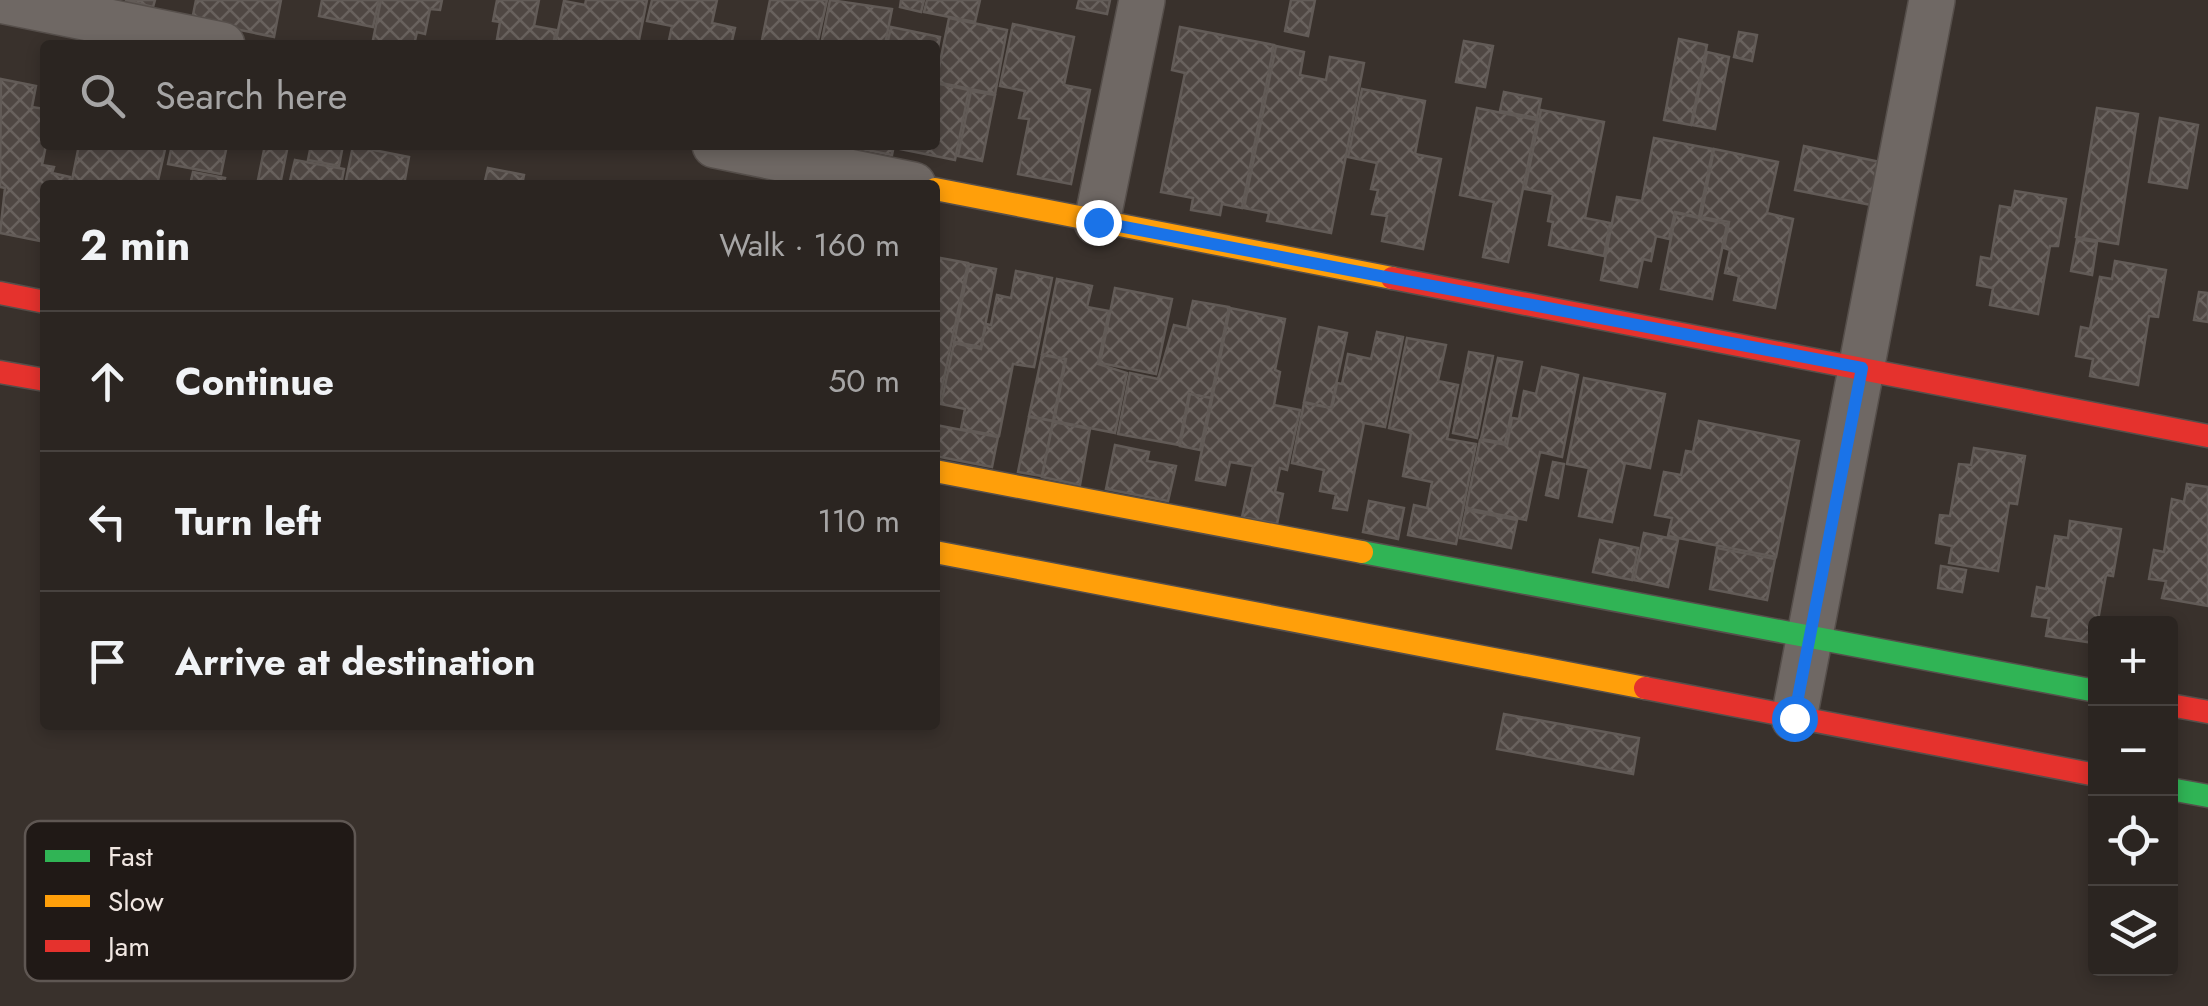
<!DOCTYPE html>
<html lang="en">
<head>
<meta charset="utf-8">
<style>
  body { margin:0; font-family:Jost,sans-serif; background:#37312e; color:#f1f3f6 }
  .controls { position:absolute; right:30px; bottom:30px; display:grid; overflow:hidden; border-radius:10px; box-shadow:0 5px 15px #0003 }
  .controls button { width:90px; height:90px; display:grid; place-items:center; padding:0; border:0; border-bottom:2px solid #47423f; background:#2b2521; color:#f1f3f6; font:50px sans-serif }
  .stop { position:absolute; width:30px; height:30px; margin:-22px; border:8px solid #1a73e8; border-radius:50%; background:#fff }
  .stop.end { background:#1a73e8; border-color:#fff; box-shadow:0 2px 10px #0008 }
  .list { margin:0; padding:0; list-style:none }
  h2 { display:flex; justify-content:space-between; align-items:center; height:130px; margin:0; padding:0 40px; font-size:42px }
  h2 small { font-size:32px; font-weight:400; color:#a6a5a5 }
  .list li { display:grid; grid-template-columns:65px 1fr auto; gap:30px; align-items:center; box-sizing:border-box; height:140px; padding:0 40px; border-top:2px solid #47423f }
  .list b { display:block; font-size:38px; white-space:nowrap }
  .list em { font-size:32px; font-style:normal; color:#a6a5a5 }
  .icon { flex:none; width:55px; height:55px; fill:none; stroke:currentColor; stroke-width:2; stroke-linecap:round; stroke-linejoin:round }
  .map { position:relative; flex:none; width:2208px; height:1006px; overflow:hidden }
  .search { position:absolute; background:#2b2521; box-shadow:0 5px 15px #0003; left:40px; top:40px; width:900px; height:110px; display:flex; align-items:center; gap:25px; box-sizing:border-box; padding:0 35px; border-radius:10px; color:#a6a5a5; font-size:38px }
  .panel { position:absolute; background:#2b2521; box-shadow:0 5px 15px #0003; left:40px; top:180px; width:900px; height:550px; border-radius:10px }
  .map>svg:first-child { display:block }
</style>
</head>
<body>
<div class="map">
<svg width="2208" height="1006" viewBox="0 0 2208 1006">
  <defs>
    <pattern id="building-cross-hatch" width="8" height="8" patternUnits="userSpaceOnUse" patternTransform="scale(2.5)"><rect width="8" height="8" fill="#4f4743"/><path d="M0 0l8 8M0 8l8-8" fill="none" stroke="#69625e"/></pattern>
  </defs>
  <rect width="100%" height="100%" fill="#39312c"/>
  <g fill="url(#building-cross-hatch)" stroke="#625b57" stroke-width="2.5">
    <path d="M125,0H155L153,7Z"/>
    <path d="M196,0H281L274,37L192,20Z"/>
    <path d="M322,0H379L373,27L319,16Z"/>
    <path d="M381,0H442L440,10L430,9L425,34L417,32L414,45H372Z"/>
    <path d="M497,0H539L534,26L556,30L553,45H496L500,22L493,21Z"/>
    <path d="M586,0H647L638,45H555L564,1L585,5Z"/>
    <path d="M652,0H717L712,23L735,28L731,45H668L672,26L647,21Z"/>
    <path d="M770,0H827L817,45H761Z"/>
    <path d="M830,0L892,9L885,45H821Z"/>
    <path d="M901,0H924L921,12L900,7Z"/>
    <path d="M927,0H980L975,22L924,12Z"/>
    <path d="M1079,0H1110L1107,14L1077,8Z"/>
    <path d="M1291,0H1315L1308,36L1285,31Z"/>
    <path d="M949,18L1007,30L995,94L936,82Z"/>
    <path d="M1013,24L1074,37L1064,85L1090,90L1071,184L1018,174L1029,119L1019,118L1025,91L1000,86Z"/>
    <path d="M891,27L940,37L935,63V45H887Z"/>
    <path d="M1180,27L1274,45L1242,208L1222,204L1220,215L1191,210L1193,198L1161,192L1185,73L1172,70Z"/>
    <path d="M1739,32L1757,35L1752,61L1734,57Z"/>
    <path d="M1679,39L1707,45L1691,125L1664,120Z"/>
    <path d="M1464,41L1493,46L1485,87L1456,82Z"/>
    <path d="M1276,46L1304,52L1300,75L1326,80L1330,57L1364,63L1331,233L1267,221L1269,213L1244,208Z"/>
    <path d="M1707,52L1729,57L1715,129L1692,125Z"/>
    <path d="M1,79L36,86L32,107L45,109L46,145L42,165L54,167L52,173L70,177L69,185H45V242L0,233L5,188L0,187Z"/>
    <path d="M935,83L969,90L955,160L895,148V145H935Z"/>
    <path d="M1362,89L1425,101L1415,154L1441,159L1423,249L1382,241L1387,216L1372,214L1378,190L1371,189L1377,163L1348,157Z"/>
    <path d="M971,91L995,95L982,161L958,156Z"/>
    <path d="M1504,92L1541,99L1537,118L1500,111Z"/>
    <path d="M1477,108L1537,120L1508,262L1483,257L1494,202L1460,195Z"/>
    <path d="M2097,108L2138,114L2118,244L2076,237Z"/>
    <path d="M1541,110L1604,122L1585,218L1610,223L1604,256L1549,245L1553,222L1548,221L1553,194L1525,189Z"/>
    <path d="M2160,118L2198,125L2187,188L2149,182Z"/>
    <path d="M1654,138L1713,149L1699,217L1675,212L1669,239L1656,236L1651,261L1643,259L1637,287L1601,280L1617,197L1642,201Z"/>
    <path d="M79,145H166L157,185H71Z"/>
    <path d="M172,145H227L221,174L168,164Z"/>
    <path d="M265,145H288L280,185H257Z"/>
    <path d="M311,145H343L339,166L308,160Z"/>
    <path d="M841,145H894L892,155Z"/>
    <path d="M353,146L409,157L404,185H345Z"/>
    <path d="M1804,146L1880,162L1871,205L1795,190Z"/>
    <path d="M1714,149L1778,162L1767,213L1793,219L1775,308L1734,300L1739,276L1725,273L1730,250L1724,248L1729,222L1701,217Z"/>
    <path d="M295,160L344,169L341,185H289Z"/>
    <path d="M488,168L524,175L522,185H484Z"/>
    <path d="M193,172L225,178L223,185H190Z"/>
    <path d="M2015,191L2066,199L2058,246H2050L2038,314L1990,305L1993,288L1977,285L1981,257L1991,259L2000,206L2012,208Z"/>
    <path d="M1676,213L1727,224L1712,299L1661,289Z"/>
    <path d="M2077,239L2097,242L2092,275L2071,271Z"/>
    <path d="M935,257L968,263L935,422Z"/>
    <path d="M2115,261L2166,270L2158,317L2149,316L2138,385L2090,376L2093,359L2076,356L2081,327L2090,329L2100,277L2112,279Z"/>
    <path d="M969,264L996,269L981,347L954,342Z"/>
    <path d="M1016,271L1052,278L1034,367L1013,364L999,436L961,429L965,409L941,404L954,343L981,349L986,324L991,325L997,295L1011,298Z"/>
    <path d="M1057,279L1092,286L1087,307L1109,311L1098,364L1127,373L1115,433L1054,421L1066,359L1042,354Z"/>
    <path d="M1115,288L1172,299L1156,374L1100,363Z"/>
    <path d="M2199,292L2208,293V322L2194,320Z"/>
    <path d="M1193,301L1229,307L1211,398L1189,394L1179,445L1118,434L1130,373L1158,379L1174,325L1187,328Z"/>
    <path d="M1230,308L1285,319L1275,370L1280,372L1274,405L1300,410L1287,470L1280,468L1275,492L1283,494L1277,524L1242,517L1253,466L1230,462L1225,485L1196,480Z"/>
    <path d="M1319,327L1347,333L1331,408L1304,402Z"/>
    <path d="M1377,332L1403,337L1385,427L1364,423L1347,510L1333,508L1336,494L1320,491L1324,470L1292,463L1304,403L1332,408L1337,383L1342,384L1348,354L1371,359Z"/>
    <path d="M1407,338L1446,345L1438,381L1458,385L1447,439L1476,444L1456,544L1408,535L1414,505L1427,508L1432,482L1403,476L1411,433L1389,428Z"/>
    <path d="M1469,352L1493,356L1477,438L1453,433Z"/>
    <path d="M1042,355L1065,359L1053,421L1029,416Z"/>
    <path d="M1498,358L1522,362L1505,443L1481,439Z"/>
    <path d="M1542,367L1578,375L1562,457L1540,452L1526,520L1466,508L1480,440L1507,445L1512,418L1519,419L1524,391L1536,394Z"/>
    <path d="M1584,378L1665,394L1650,468L1625,463L1612,522L1579,516L1589,468L1567,464Z"/>
    <path d="M1190,394L1211,398L1200,450L1180,446Z"/>
    <path d="M1029,417L1053,421L1042,476L1018,472Z"/>
    <path d="M1699,421L1799,441L1776,557L1668,536L1672,518L1655,515L1664,472L1681,475L1686,451L1693,452Z"/>
    <path d="M1053,422L1090,429L1080,485L1042,477Z"/>
    <path d="M936,425L998,437L992,467L935,456Z"/>
    <path d="M1115,445L1149,452L1147,461L1176,466L1168,501L1106,489Z"/>
    <path d="M1974,448L2025,456L2017,504L2009,503L1998,571L1949,563L1952,546L1936,543L1940,515L1950,516L1959,464L1971,465Z"/>
    <path d="M1553,462L1564,464L1558,498L1546,495Z"/>
    <path d="M2187,484L2208,487V606L2162,598L2166,581L2149,579L2154,550L2164,552L2172,499L2184,502Z"/>
    <path d="M1369,501L1404,508L1398,539L1363,532Z"/>
    <path d="M1466,510L1517,520L1511,548L1460,538Z"/>
    <path d="M2070,521L2121,529L2113,576L2106,575L2094,643L2046,636L2049,618L2032,616L2037,587L2046,589L2055,536L2068,538Z"/>
    <path d="M1644,533L1678,540L1668,587L1634,580Z"/>
    <path d="M1600,540L1638,548L1632,580L1593,572Z"/>
    <path d="M1717,548L1775,559L1767,600L1710,589Z"/>
    <path d="M1941,566L1966,570L1962,592L1938,588Z"/>
    <path d="M1504,714L1639,738L1633,774L1497,749Z"/>
  </g>
  <g fill="none" stroke-linecap="round" stroke-linejoin="round">
    <defs>
      <g id="street">
        <path d="M0,0L222,45"/>
        <path d="M715,145L913,185"/>
        <path d="M1097,222L1142,0"/>
        <path d="M1794,718L1932,0"/>
      </g>
      <g id="fast">
        <path d="M1362,552L2096,691"/>
        <path d="M2170,789L2208,796"/>
      </g>
      <g id="slow">
        <path d="M935,189L1392,278"/>
        <path d="M935,471L1362,552"/>
        <path d="M935,552L1645,688"/>
      </g>
      <g id="jam">
        <path d="M1392,278L2208,436"/>
        <path d="M0,293L45,302"/>
        <path d="M0,372L45,380"/>
        <path d="M1645,688L2096,775"/>
        <path d="M2170,705L2208,712"/>
      </g>
    </defs>
    <use href="#street" stroke="#564f4b" stroke-width="48"/>
    <use href="#fast" stroke="#564f4b" stroke-width="25"/>
    <use href="#slow" stroke="#564f4b" stroke-width="25"/>
    <use href="#jam" stroke="#564f4b" stroke-width="25"/>
    <use href="#street" stroke="#6f6864" stroke-width="45"/>
    <use href="#fast" stroke="#30b455" stroke-width="22"/>
    <use href="#slow" stroke="#ff9f0a" stroke-width="22"/>
    <use href="#jam" stroke="#e5322d" stroke-width="22"/>
  </g>
  <g fill="none" stroke-linecap="round" stroke-linejoin="round">
    <path stroke="#1a73e8" stroke-width="12" d="M1098,222L1862,368L1794,718"/>
  </g>
  <rect x="25" y="821" width="330" height="160" rx="15" fill="#201916" stroke="#5f5753" stroke-width="2.5"/>
  <rect x="45" y="850" width="45" height="12" fill="#30b455"/>
  <rect x="45" y="895" width="45" height="12" fill="#ff9f0a"/>
  <rect x="45" y="940" width="45" height="12" fill="#e5322d"/>
  <g font-size="28" fill="#f1e7e2">
    <text x="108" y="866">Fast</text>
    <text x="108" y="911">Slow</text>
    <text x="108" y="956">Jam</text>
  </g>
</svg>
<div class="controls">
<button>+</button>
<button>−</button>
<button><svg class="icon" aria-label="locate" viewBox="0 0 24 24"><circle cx="12" cy="12" r="6"/><path d="M12 2v4M12 18v4M2 12h4M18 12h4"/></svg></button>
<button><svg class="icon" aria-label="layers" viewBox="0 0 24 24"><path d="M12 4l9 5-9 5-9-5zM3 14l9 5 9-5"/></svg></button>
</div>
<div class="stop" style="left:1794px;top:718px"></div>
<div class="stop end" style="left:1098px;top:222px"></div>
<div class="search"><svg class="icon" aria-label="search" viewBox="0 0 24 24"><circle cx="10" cy="10" r="6"/><path d="M15 15l6 6"/></svg>Search here</div>
<section class="panel">
<h2>2 min<small>Walk · 160 m</small></h2>
<ul class="list">
<li><svg class="icon" aria-label="ahead" viewBox="0 0 24 24"><path d="M12 20V5M6 11l6-6 6 6"/></svg><div><b>Continue</b></div><em>50 m</em></li>
<li><svg class="icon" aria-label="left" viewBox="0 0 24 24"><path d="M17 20v-9H6M10 6l-5 5 5 5"/></svg><div><b>Turn left</b></div><em>110 m</em></li>
<li><svg class="icon" aria-label="arrive" viewBox="0 0 24 24"><path d="M6 21V4h12l-3 4 3 4H6"/></svg><div><b>Arrive at destination</b></div></li>
</ul>
</section>
</div>
</body>
</html>
